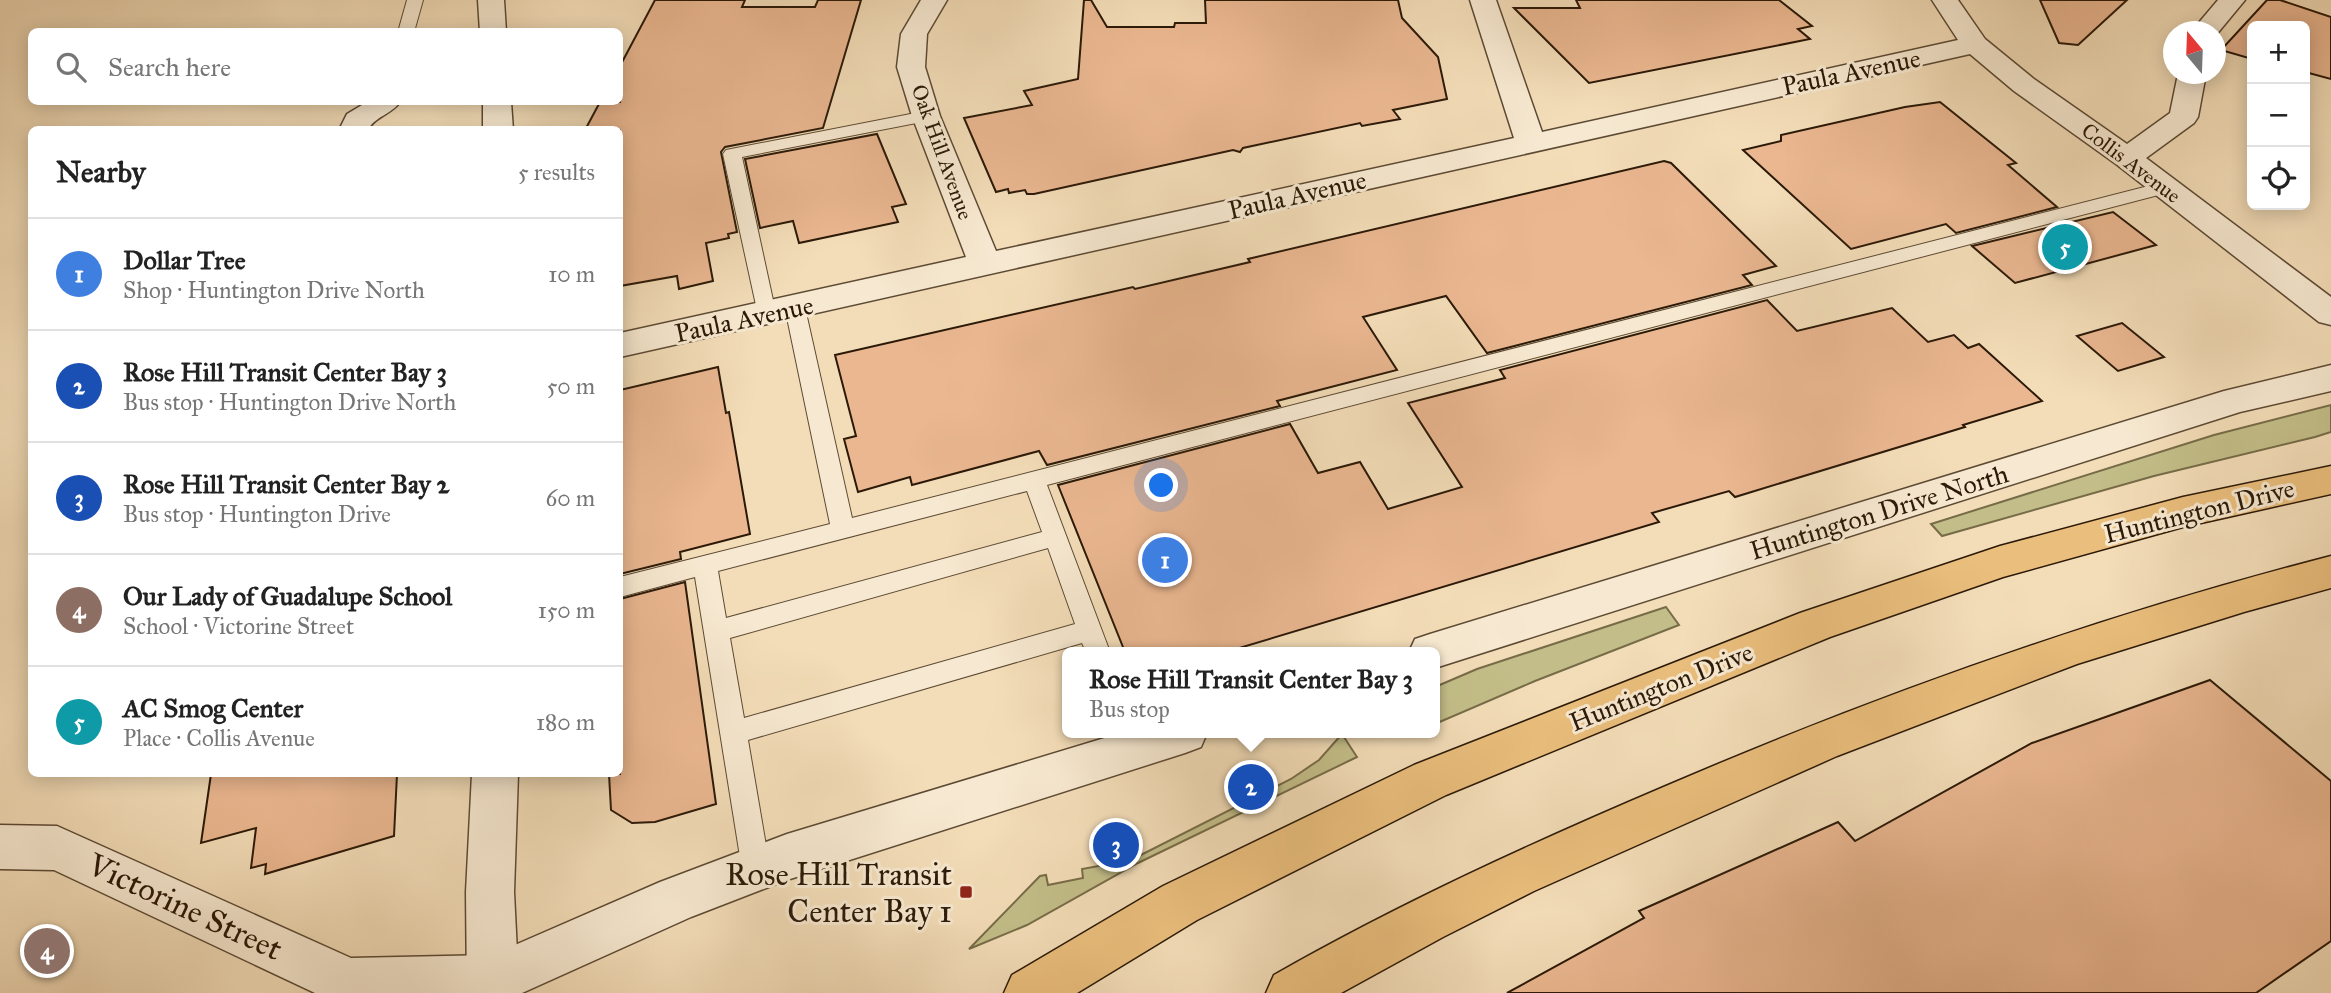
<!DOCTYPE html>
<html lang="en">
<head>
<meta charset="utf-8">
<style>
  body { margin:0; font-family:"IM FELL Great Primer",serif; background:#f6f6f6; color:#222 }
  .controls { position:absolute; right:21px; top:21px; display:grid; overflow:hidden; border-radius:10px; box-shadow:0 4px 18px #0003 }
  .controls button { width:63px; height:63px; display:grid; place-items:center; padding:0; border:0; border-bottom:2px solid #e0e0e0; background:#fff; color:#222; font:35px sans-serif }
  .compass { position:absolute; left:2163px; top:21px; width:63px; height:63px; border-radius:50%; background:#fff; box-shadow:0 4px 18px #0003; rotate:341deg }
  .you { position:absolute; left:1162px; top:486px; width:24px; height:24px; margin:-18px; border:5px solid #fff; border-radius:50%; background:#1a73e8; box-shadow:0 0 0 10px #1a73e833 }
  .badge { display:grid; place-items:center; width:46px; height:46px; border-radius:50%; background:#b45309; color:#fff; font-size:23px; font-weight:700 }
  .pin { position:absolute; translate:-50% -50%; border:4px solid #fff; box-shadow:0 2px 7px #0006 }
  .popup { position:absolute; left:1062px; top:647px; width:378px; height:91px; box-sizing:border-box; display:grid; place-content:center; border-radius:10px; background:#fff; filter:drop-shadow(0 2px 5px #0005); font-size:23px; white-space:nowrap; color:#767676 }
  .popup b { font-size:26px; color:#222 }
  .popup::after { content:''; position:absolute; left:50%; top:100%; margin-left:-14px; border:14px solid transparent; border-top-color:#fff }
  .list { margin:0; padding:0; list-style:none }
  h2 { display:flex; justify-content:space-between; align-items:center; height:91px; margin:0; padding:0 28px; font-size:30px }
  h2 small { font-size:23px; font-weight:400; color:#767676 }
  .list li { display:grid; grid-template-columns:46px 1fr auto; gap:21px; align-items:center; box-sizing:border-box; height:112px; padding:0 28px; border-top:2px solid #e0e0e0 }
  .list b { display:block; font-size:26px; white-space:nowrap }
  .list p { margin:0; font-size:23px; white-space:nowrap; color:#767676 }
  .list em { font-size:23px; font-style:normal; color:#767676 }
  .icon { flex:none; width:38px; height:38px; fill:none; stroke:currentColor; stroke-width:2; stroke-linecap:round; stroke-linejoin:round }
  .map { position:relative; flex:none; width:2331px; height:993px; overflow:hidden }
  .search { position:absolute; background:#fff; box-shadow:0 4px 18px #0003; left:28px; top:28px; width:595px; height:77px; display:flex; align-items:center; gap:18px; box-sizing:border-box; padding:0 24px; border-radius:10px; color:#767676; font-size:26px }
  .panel { position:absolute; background:#fff; box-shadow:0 4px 18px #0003; left:28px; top:126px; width:595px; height:651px; border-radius:10px }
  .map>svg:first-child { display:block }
</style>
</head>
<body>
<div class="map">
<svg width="2331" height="993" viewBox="0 0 2331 993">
  <rect width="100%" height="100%" fill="#f3ddb8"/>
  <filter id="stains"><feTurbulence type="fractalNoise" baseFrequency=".00286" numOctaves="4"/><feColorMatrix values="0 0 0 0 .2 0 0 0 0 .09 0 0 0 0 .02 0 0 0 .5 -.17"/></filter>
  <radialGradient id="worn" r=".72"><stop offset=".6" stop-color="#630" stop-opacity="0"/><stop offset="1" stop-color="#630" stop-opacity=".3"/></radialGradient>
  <g fill="#c3be89" stroke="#776c48" stroke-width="2">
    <path d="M2331,405V432L2315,437L2154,476L1942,536L1931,524L2214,435Z"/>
    <path d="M1666,607L1679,625L1535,681L1435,724V687L1477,669Z"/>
    <path d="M1342,734L1357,757L1138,863L1027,925L969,949L1040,876L1046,875L1048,885L1083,878L1082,869L1131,860L1291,779L1319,760Z"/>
  </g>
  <g fill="#eab790" stroke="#2b1908" stroke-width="2">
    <path d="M655,0H745L742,7H815L818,0H861L823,128L725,147L721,152L737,232L728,234L729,238L706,243L713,281L679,289L677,276L620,286V130H585L600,102H620V66Z"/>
    <path d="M1084,0H1091L1107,27H1174L1175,23H1206L1205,0H1398L1402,18L1438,57L1447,99L1393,110L1400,119L1362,126L1360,123L1243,148L1240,152L1233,150L1034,194H1027L1025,190L1009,193L1008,189L996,192L964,118L1032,105L1024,91L1078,79Z"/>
    <path d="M1576,0H1779L1812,26L1798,29L1810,39L1589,83L1514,8H1580Z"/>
    <path d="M2040,0H2127L2078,45L2059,43Z"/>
    <path d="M2267,0H2280L2331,17V79L2305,72V26H2252V59L2221,50Z"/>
    <path d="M1940,102L2016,163L2008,165L2057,207L1956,233L1946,224L1851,249L1743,150L1781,141V135L1905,107Z"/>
    <path d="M877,134L906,204L892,207L898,222L799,243L793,221L760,228L745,159Z"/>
    <path d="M1664,161L1671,163L1776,266L1743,275L1752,285L1487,353L1446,296L1363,317L1397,370L1277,401L1280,406L1047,465L1039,451L912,485L910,477L858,492L844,439L856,436L835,355L1133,287L1135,289L1250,262L1248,259Z"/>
    <path d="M2113,212L2156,245L2015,283L1972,246Z"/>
    <path d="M1767,300L1797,331L1892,308L1928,342L1954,335L1968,348L1979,344L2042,401L1963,425L1965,427L1735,497L1729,491L1652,513L1659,522L1226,652H1125L1058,485L1290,424L1318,473L1360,462L1388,509L1462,487L1408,403L1505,378L1500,370Z"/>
    <path d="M2122,323L2164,357L2118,371L2077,336Z"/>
    <path d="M718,367L726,413L729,412L750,534L680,552L681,559L620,574V390Z"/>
    <path d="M685,582L716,804L655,822L632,823L611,810L609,774H620V599Z"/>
    <path d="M2210,680L2331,781V941L2256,993H1507L1644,918L1639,911L1838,822L1855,841L2032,743Z"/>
    <path d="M211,774H397L394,836L265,874L266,864L251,868L256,828L201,843Z"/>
  </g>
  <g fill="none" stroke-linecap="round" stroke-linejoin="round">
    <defs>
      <g id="service">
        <path d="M407,0H423L414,32H398Z"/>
        <path d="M926,111L932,112L935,116L932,120L742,157L776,314L773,319H759L723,154L726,150Z"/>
        <path d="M2164,182L2173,188L2170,192L1047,485L1110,652H1086L1082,643L748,740L770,869L766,879L756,882L746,879L742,869L695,577L620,597V577L830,524L785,308L788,303H802L805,308L852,518ZM1027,491L1042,532L726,618L718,571ZM1048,548L1075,624L744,718L730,638Z"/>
      </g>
      <g id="minor">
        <path d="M921,0H947L927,34L925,67L940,116L996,251L1514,138L1470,0H1496L1542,132L1958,40L1932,0H1958L1985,39L2034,79L2127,144L2170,113L2178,74H2206L2198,117L2194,123L2146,158L2331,297V325L2319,322L2116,164L2014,91L1970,54L620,357V333L966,257L912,116L897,67L901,34Z"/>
        <path d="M2218,0H2245L2216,35V32H2191Z"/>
        <path d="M367,102H400C392,114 374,117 368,130H339L347,114Z"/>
        <path d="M2331,365V391L2240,412L1435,668V652H1409L1415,639L1430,634L2224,391Z"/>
        <path d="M1121,733H1207L1201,747L1185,753L787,880L691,917L522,993H315L54,870L0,869V825L57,826L351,958L492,955L660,882L787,834Z"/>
      </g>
      <g id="tertiary">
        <path d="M478,0H504L506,32H480Z"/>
        <path d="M483,102H511L513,130H483Z"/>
        <path d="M472,774H518L514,892L519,993H467L466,892Z"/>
      </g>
      <g id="primary">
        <path d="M2331,466V494L2183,527L2003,577L1830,637L1446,795L1197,920L1077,993H1004L1012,975L1163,886L1414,765L1800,613L2000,546L2183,497Z"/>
        <path d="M2331,556V588L2244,612L2077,664L1837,756L1534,891L1443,937L1341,993H1266L1274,975C1400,903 1532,843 1666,786C1882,693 2103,615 2331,556Z"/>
      </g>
    </defs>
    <use href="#service" stroke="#5d4a34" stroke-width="2"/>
    <use href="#minor" stroke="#5d4a34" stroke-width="3"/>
    <use href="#tertiary" stroke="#5d4a34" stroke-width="3"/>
    <use href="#primary" stroke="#2b1908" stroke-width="3"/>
    <use href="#service" fill="#f7e9d1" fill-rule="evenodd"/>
    <use href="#minor" fill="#f7e9d1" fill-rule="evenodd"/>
    <use href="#tertiary" fill="#f7e9d1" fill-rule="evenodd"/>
    <use href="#primary" fill="#eabe7c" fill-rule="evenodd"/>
  </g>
  <rect fill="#8f2418" stroke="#f7e9d1" stroke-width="2.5" x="959" y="885" width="14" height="14" rx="3.5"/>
  <g text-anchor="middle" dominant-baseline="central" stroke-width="6" stroke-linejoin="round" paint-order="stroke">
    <g font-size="21" fill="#2b1908" stroke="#f7e9d1">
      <text transform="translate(942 152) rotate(70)">Oak Hill Avenue</text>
      <text transform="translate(2131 163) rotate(37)">Collis Avenue</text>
    </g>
    <g font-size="26" fill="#2b1908" stroke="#f7e9d1">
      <text transform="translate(1851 72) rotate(-12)">Paula Avenue</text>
      <text transform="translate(1297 195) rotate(-13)">Paula Avenue</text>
      <text transform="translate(744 319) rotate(-12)">Paula Avenue</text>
      <text transform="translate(2199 511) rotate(-14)">Huntington Drive</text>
      <text transform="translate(1879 512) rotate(-17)">Huntington Drive North</text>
      <text transform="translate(1661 687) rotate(-22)">Huntington Drive</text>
    </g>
    <g font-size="32" fill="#2b1908" stroke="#f7e9d1" text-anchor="end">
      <text x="952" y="874">Rose Hill Transit<tspan x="952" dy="37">Center Bay 1</tspan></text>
    </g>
    <g font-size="32" fill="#2b1908" stroke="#f7e9d1">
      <text transform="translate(185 907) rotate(25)">Victorine Street</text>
    </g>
  </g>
  <rect width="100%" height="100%" filter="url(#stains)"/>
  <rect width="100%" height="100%" fill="url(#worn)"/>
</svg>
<div class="controls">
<button>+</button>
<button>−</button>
<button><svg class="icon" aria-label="locate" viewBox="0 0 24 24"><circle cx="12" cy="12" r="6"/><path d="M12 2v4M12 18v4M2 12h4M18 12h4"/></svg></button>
</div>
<svg class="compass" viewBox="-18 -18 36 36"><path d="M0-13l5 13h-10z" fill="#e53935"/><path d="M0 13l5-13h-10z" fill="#767676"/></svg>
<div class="you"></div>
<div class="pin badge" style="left:1165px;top:560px;background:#3f7fe0">1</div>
<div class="pin badge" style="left:1251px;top:787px;background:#1a4fb4">2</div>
<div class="popup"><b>Rose Hill Transit Center Bay 3</b>Bus stop</div>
<div class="pin badge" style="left:1116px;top:845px;background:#1a4fb4">3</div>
<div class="pin badge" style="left:47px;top:951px;background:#8d6e63">4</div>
<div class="pin badge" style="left:2065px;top:247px;background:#0f9aa8">5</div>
<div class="search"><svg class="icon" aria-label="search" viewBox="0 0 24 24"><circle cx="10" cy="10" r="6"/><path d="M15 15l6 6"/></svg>Search here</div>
<section class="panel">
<h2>Nearby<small>5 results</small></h2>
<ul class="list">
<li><span class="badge" style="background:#3f7fe0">1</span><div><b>Dollar Tree</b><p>Shop · Huntington Drive North</p></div><em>10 m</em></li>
<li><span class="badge" style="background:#1a4fb4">2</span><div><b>Rose Hill Transit Center Bay 3</b><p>Bus stop · Huntington Drive North</p></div><em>50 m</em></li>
<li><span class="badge" style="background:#1a4fb4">3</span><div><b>Rose Hill Transit Center Bay 2</b><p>Bus stop · Huntington Drive</p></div><em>60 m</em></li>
<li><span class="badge" style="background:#8d6e63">4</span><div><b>Our Lady of Guadalupe School</b><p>School · Victorine Street</p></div><em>150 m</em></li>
<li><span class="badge" style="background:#0f9aa8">5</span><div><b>AC Smog Center</b><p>Place · Collis Avenue</p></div><em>180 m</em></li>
</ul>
</section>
</div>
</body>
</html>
